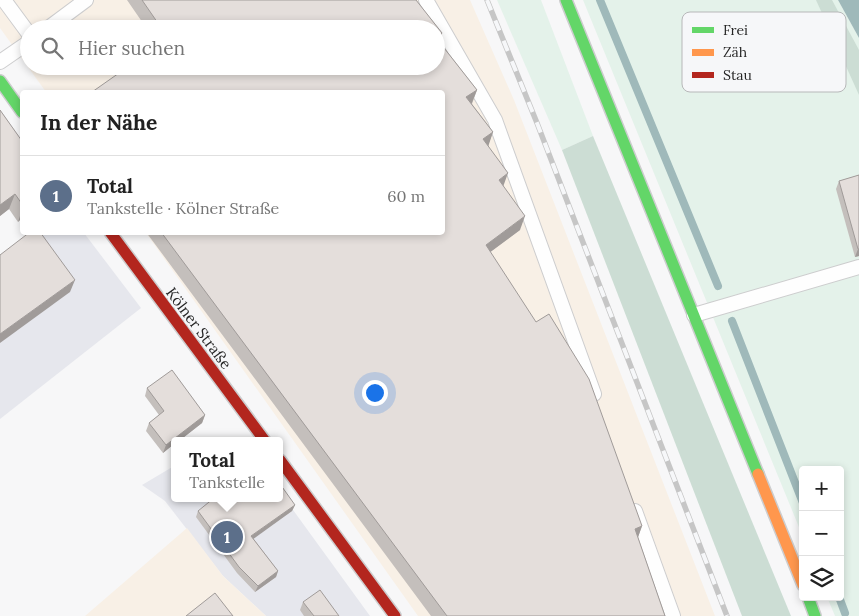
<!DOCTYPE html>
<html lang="de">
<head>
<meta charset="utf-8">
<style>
  body { margin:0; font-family:Lora,serif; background:#f2f2f2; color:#222 }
  .controls { position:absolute; right:15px; bottom:15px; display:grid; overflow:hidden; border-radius:5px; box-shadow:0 2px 8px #0003 }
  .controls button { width:45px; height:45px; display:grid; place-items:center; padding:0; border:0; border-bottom:1px solid #e0e0e0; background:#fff; color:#222; font:25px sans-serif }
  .you { position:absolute; left:374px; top:392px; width:18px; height:18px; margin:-12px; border:4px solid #fff; border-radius:50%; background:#1a73e8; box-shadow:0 0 0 8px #1a73e833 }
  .badge { display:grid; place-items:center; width:32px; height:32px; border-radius:50%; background:#db2777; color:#fff; font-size:16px; font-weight:700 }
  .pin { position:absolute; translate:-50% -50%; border:2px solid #fff; box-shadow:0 1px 5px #0006 }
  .popup { position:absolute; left:171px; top:437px; width:112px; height:65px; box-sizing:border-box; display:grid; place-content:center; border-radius:5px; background:#fff; filter:drop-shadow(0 1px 4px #0005); font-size:16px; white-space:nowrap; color:#767676 }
  .popup b { font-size:19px; color:#222 }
  .popup::after { content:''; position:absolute; left:50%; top:100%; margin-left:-10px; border:10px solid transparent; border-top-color:#fff }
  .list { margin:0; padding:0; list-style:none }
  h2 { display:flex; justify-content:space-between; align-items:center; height:65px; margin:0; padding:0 20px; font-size:21px }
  h2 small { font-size:16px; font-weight:400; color:#767676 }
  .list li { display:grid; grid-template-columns:32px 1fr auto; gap:15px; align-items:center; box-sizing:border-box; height:80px; padding:0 20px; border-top:1px solid #e0e0e0 }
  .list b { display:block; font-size:19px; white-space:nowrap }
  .list p { margin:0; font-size:16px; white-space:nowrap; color:#767676 }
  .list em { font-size:16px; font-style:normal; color:#767676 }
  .icon { flex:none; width:28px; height:28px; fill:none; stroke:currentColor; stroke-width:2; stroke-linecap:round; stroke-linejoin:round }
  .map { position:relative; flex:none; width:859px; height:616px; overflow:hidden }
  .search { position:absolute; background:#fff; box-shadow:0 2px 8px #0003; left:20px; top:20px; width:425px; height:55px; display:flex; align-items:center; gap:12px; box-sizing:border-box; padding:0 18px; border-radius:28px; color:#767676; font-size:19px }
  .panel { position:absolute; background:#fff; box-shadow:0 2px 8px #0003; left:20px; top:90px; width:425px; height:145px; border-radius:5px }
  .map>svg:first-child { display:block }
</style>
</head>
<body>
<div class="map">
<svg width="859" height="616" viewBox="0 0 859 616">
  <rect width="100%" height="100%" fill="#f7f7f8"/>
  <g fill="#e6e7ed">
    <path d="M33,233H84L141,308L0,419V255Z"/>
    <path d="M174,466V498H280V492L370,616H266L223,576L165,501L142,485Z"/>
  </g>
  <g fill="#f8f0e6" fill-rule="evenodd">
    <path d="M0,0H470L514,100L715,616H418L146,233L442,232V92H46L0,28ZM29,29H436V66H29Z"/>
    <path d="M187,528L223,576L266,616H85Z"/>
  </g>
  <g fill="#e4f2ea">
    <path d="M497,0H541L593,136L562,150Z"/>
    <path d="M583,0H838L859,38V616H835L827,597H840V470H803V537Z"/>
  </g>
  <g fill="#ccddd4">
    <path d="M816,0H832L859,50V95Z"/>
    <path d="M593,136L791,616H742L562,150Z"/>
  </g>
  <path fill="#9fb9ba" d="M838,0H859V38Z"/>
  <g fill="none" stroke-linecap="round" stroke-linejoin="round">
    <g stroke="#9fb9ba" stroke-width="8">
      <path d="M600,0L718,286"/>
      <path d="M732,321L803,503"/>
      <path d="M839,597L845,613"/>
    </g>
    <defs>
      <g id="lane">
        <path d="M4,0L29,34"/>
        <path d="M426,0L495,120L594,394"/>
        <path d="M47,29L86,0"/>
        <path d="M0,62L29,42"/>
        <path d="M694,315L859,267"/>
        <path d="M635,511L673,616"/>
      </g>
      <g id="fast">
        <path d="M566,0L758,474"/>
        <path d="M0,81L22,112"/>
        <path d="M808,597L815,616"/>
      </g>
      <path id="slow" d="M758,474L803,585"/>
      <g id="jam">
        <path d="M110,232L265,441"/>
        <path d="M280,460L395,616"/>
      </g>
    </defs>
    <use href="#lane" stroke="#cdcdce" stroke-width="16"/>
    <use href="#fast" stroke="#cdcdce" stroke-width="14"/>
    <use href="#slow" stroke="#cdcdce" stroke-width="14"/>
    <use href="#jam" stroke="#cdcdce" stroke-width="14"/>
    <use href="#lane" stroke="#fefefe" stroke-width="14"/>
    <use href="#fast" stroke="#63d668" stroke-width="11"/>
    <use href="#slow" stroke="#ff974d" stroke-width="11"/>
    <use href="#jam" stroke="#b3261e" stroke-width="11"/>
    <defs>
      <path id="rail" d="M487,0L537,123L727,616"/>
    </defs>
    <use href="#rail" stroke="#c6c6c6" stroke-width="5.5"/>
    <use href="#rail" stroke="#f6f7f9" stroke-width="4" stroke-dasharray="11" stroke-linecap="butt"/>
  </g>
  <g fill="#c4bfbc">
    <path d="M127,0H416L442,33L439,41L477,90L472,104L493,132L488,145L520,230L490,252L642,526L638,537L665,616H431L146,232H442L436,29H147Z"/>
    <path d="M0,110L22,141V218L18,222L9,209L0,216Z"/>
    <path d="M859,175V256L855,257L836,189L839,181Z"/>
    <path d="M147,388L205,415L202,423L179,441H174V444L163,453L146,431L149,423L159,415L145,396Z"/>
    <path d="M295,505L292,511L253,538L278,571L276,577L255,592L237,573L196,517L198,511Z"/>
    <path d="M303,602L339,616H304L300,610Z"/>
  </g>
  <g fill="#a09b99">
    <path d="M477,90L471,105L466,97Z"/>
    <path d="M493,132L488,147L483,139Z"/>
    <path d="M508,173L503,187L499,180Z"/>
    <path d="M15,194L9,209L0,216V205Z"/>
    <path d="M22,210V218L18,222Z"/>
    <path d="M525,216L520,230L481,259L486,245Z"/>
    <path d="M858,249H859V256L855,257Z"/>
    <path d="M75,280L70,292L0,343V334Z"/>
    <path d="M205,415L202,423L179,441H174V444L163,453L166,445Z"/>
    <path d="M295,505L292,511L249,542L251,536Z"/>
    <path d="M642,526L637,540L635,529Z"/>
    <path d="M278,571L276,577L255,592L258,586Z"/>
  </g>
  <g fill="#e4dedb" stroke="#a09b99">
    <path d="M142,0H416L442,33L437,39L477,90L466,97L493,132L483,139L508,173L499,180L525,216L486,245L536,322L549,314L589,379L642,526L635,529L665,616H447L161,232H442V92H92L129,66H436V29H162Z"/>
    <path d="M0,110L22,141V204L15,194L0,205Z"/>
    <path d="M859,175V249H858L839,181Z"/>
    <path d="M30,232H40L75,280L0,334V255Z"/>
    <path d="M172,370L205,415L166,445L149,423L164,411L147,388Z"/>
    <path d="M280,484L295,505L251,536L278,571L258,586L239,567L198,511L214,498H280Z"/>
    <path d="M320,590L339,616H314L303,602Z"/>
    <path d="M215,593L233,616H186Z"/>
  </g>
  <g text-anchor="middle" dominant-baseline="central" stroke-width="4.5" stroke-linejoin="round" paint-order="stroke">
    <g font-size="15" fill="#252525" stroke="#f6f7f9">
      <text transform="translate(199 328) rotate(53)">Kölner Straße</text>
    </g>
  </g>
  <rect x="682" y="12" width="164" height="80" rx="8" fill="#f6f7f9" stroke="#b7b8b9" stroke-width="1"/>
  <rect x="692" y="27" width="22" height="6" fill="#63d668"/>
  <rect x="692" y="49" width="22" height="7" fill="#ff974d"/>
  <rect x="692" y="72" width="22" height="6" fill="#b3261e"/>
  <g font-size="14" fill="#252525">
    <text x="723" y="35">Frei</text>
    <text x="723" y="57">Zäh</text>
    <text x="723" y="80">Stau</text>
  </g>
</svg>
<div class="controls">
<button>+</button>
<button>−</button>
<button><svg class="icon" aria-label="layers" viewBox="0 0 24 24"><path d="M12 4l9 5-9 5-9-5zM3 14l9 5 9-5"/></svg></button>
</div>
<div class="you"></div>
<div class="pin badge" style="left:227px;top:537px;background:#5c6f8a">1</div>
<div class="popup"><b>Total</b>Tankstelle</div>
<div class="search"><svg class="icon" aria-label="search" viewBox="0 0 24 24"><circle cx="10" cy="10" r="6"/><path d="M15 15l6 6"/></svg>Hier suchen</div>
<section class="panel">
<h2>In der Nähe<small></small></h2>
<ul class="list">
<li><span class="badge" style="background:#5c6f8a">1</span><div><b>Total</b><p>Tankstelle · Kölner Straße</p></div><em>60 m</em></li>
</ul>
</section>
</div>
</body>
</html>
